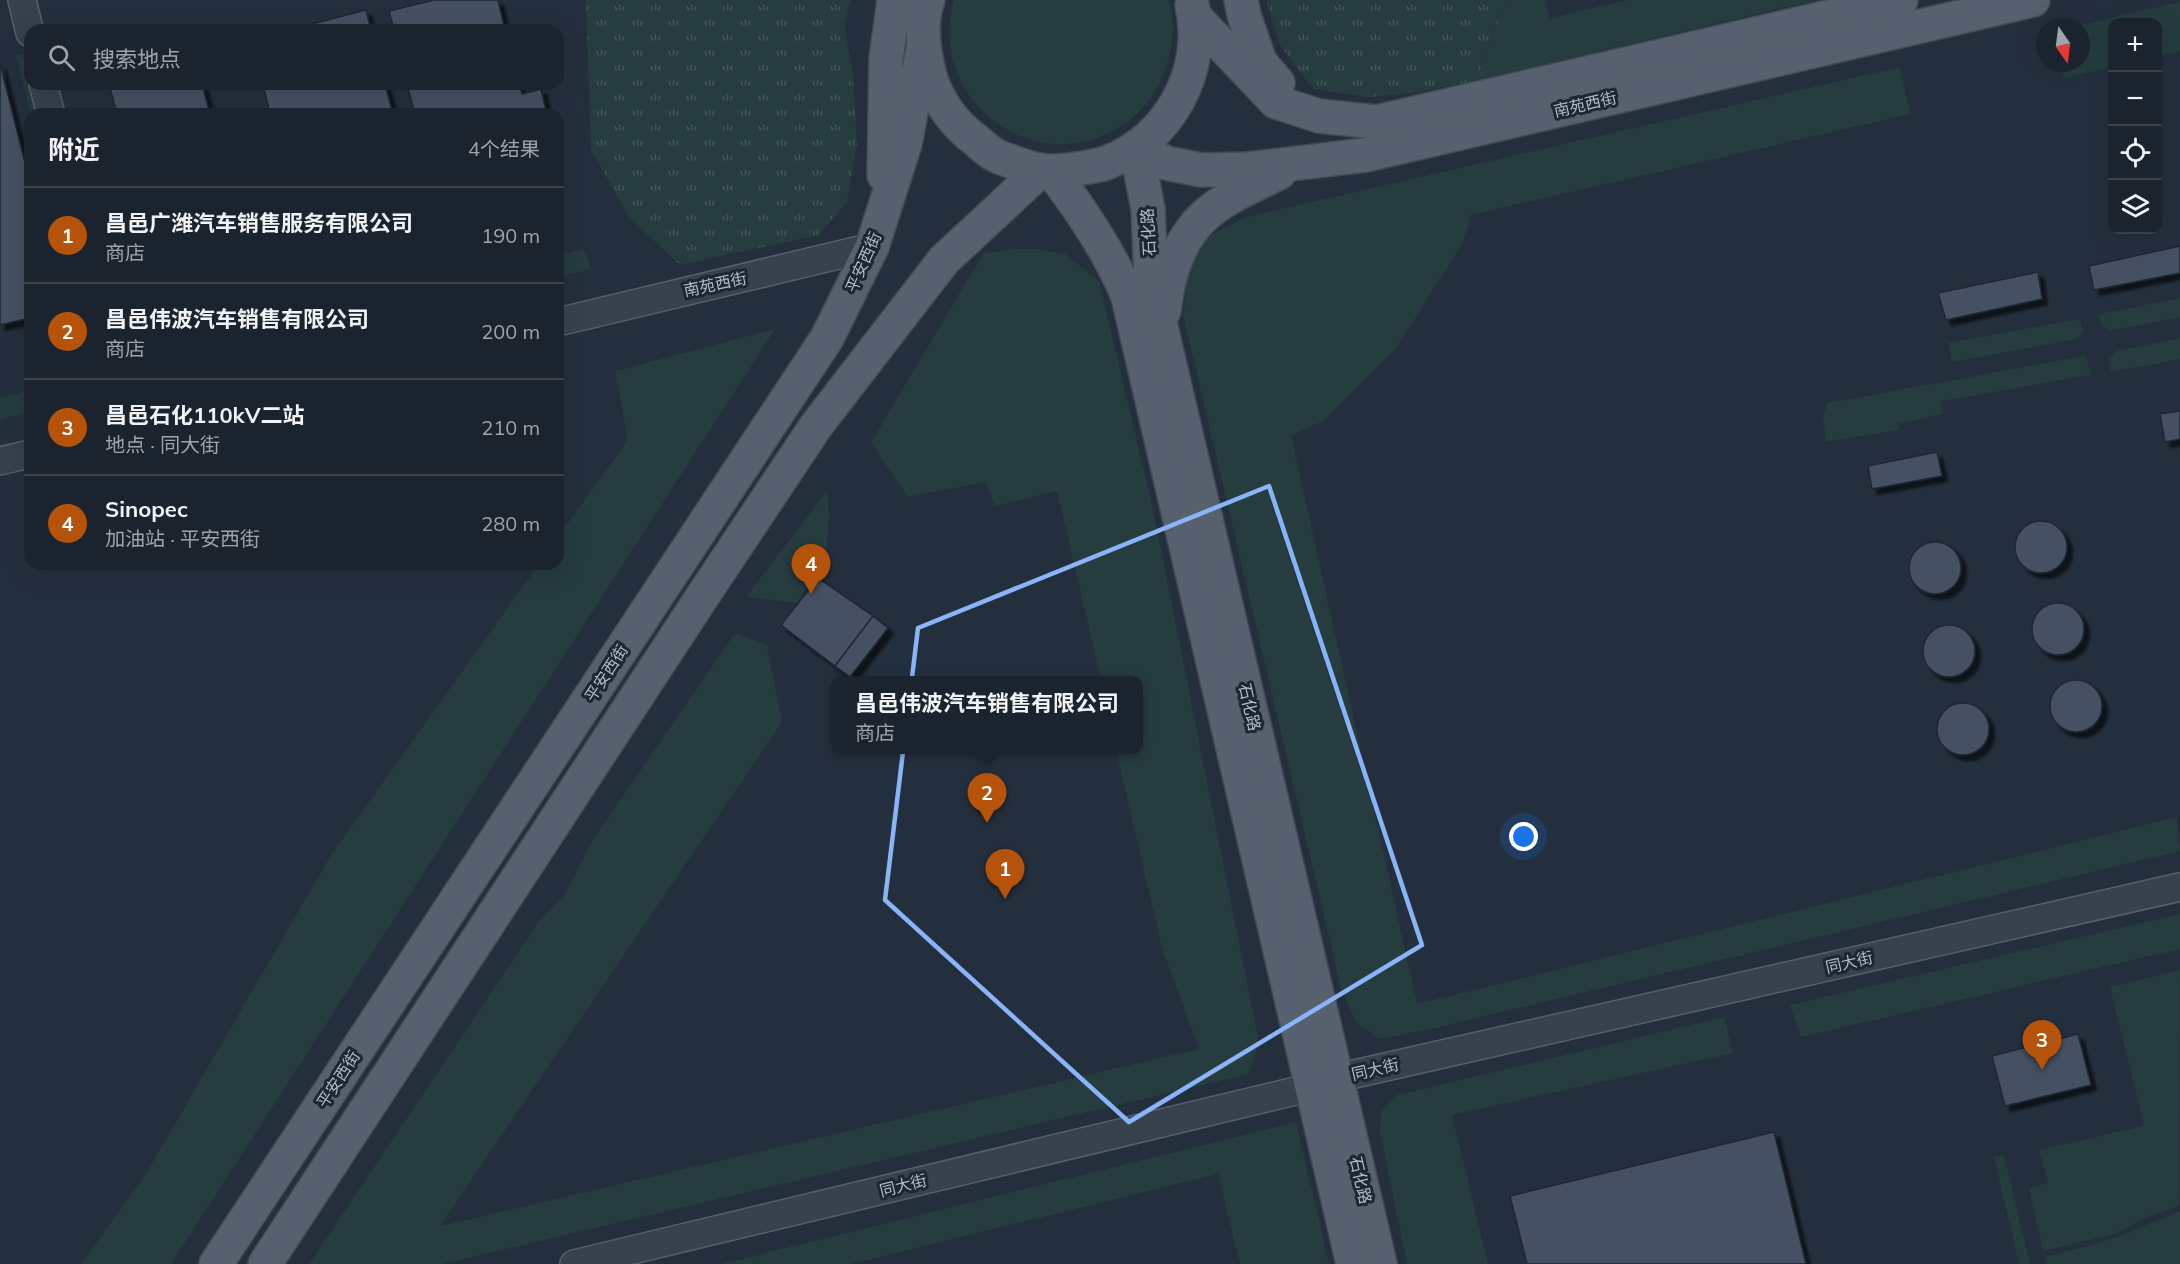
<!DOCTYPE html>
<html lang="zh">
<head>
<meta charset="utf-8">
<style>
  body { margin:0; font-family:Mulish,"Noto Sans SC",sans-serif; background:#282f3a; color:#f1f3f6 }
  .controls { position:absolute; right:18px; top:18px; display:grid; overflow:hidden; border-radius:12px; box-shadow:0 6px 24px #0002 }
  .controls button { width:54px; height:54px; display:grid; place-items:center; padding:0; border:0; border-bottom:2px solid #39404a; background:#1b232e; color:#f1f3f6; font:30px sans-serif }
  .compass { position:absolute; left:2036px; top:18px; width:54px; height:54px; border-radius:50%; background:#1b232e; box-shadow:0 6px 24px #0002; rotate:166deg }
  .you { position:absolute; left:1524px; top:837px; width:21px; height:21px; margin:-15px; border:4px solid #fff; border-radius:50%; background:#1a73e8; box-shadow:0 0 0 9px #1a73e833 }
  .badge { display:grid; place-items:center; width:39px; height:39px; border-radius:50%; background:#b45309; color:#fff; font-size:20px; font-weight:700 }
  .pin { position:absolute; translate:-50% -50px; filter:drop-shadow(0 2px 3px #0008) }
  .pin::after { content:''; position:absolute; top:32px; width:21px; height:18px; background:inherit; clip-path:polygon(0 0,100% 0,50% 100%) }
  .popup { position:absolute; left:831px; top:676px; width:312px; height:78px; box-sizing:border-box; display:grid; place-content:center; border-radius:12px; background:#1b232e; filter:drop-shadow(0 2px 4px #0005); font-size:20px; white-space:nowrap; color:#a0a4aa }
  .popup b { font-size:22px; color:#f1f3f6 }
  .popup::after { content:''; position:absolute; left:50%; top:100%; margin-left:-12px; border:12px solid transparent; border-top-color:#1b232e }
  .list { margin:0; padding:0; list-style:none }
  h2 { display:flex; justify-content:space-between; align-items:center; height:78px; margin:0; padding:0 24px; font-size:26px }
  h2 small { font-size:20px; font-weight:400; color:#a0a4aa }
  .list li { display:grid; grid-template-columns:39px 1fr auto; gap:18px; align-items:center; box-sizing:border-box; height:96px; padding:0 24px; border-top:2px solid #39404a }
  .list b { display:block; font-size:22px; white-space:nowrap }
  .list p { margin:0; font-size:20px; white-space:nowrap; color:#a0a4aa }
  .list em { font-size:20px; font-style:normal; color:#a0a4aa }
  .icon { flex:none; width:33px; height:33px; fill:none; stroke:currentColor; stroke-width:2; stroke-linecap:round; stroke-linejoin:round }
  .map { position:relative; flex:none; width:2180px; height:1264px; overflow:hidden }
  .search { position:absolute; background:#1b232e; box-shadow:0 6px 24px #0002; left:24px; top:24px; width:540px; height:66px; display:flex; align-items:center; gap:15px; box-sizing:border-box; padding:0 21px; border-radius:18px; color:#a0a4aa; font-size:22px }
  .panel { position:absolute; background:#1b232e; box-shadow:0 6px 24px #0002; left:24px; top:108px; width:540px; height:462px; border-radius:18px }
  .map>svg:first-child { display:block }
</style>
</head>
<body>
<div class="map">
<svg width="2180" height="1264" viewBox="0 0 2180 1264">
  <defs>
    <pattern id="grass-tufts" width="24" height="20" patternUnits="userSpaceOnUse" patternTransform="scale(1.5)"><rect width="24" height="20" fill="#263c3f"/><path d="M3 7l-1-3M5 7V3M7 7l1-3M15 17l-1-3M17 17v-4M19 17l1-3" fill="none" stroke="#435659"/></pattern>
    <filter id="shadow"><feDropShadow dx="5.5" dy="5.5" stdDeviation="1.5" flood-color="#0009"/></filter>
  </defs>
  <rect width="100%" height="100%" fill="#242f3e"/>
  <g fill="url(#grass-tufts)">
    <path d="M586,0H851L844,25L853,76L857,143L847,202L818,235L680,265L628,216L591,149Z"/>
    <path d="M1266,0H1506C1500,28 1482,51 1479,80L1412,93L1369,97L1313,89L1280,45Z"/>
  </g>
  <g fill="#263c3f">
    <path d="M954,0H1168C1176,21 1173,46 1166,67C1159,90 1145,108 1127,122C1040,186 925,102 954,0Z"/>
    <path d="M1506,0H1545L1550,18L1627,0H1815L1479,80C1482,51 1500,28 1506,0Z"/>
    <path d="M2180,2V51L2158,56V22H2112V67L2064,78L2060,63H2081V27H2072Z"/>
    <path d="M23,54L39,114H31L16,55Z"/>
    <path d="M1900,67L1910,114L1471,215L1463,242L1397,347L1323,421L1291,435L1417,1004L2177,817L2180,851L1430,1029L1379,1039L1356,1022L1341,988L1183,315L1189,268L1207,237L1246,217Z"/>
    <path d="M584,249L591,269L558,277V256Z"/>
    <path d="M1015,249H1039L1065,254L1099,281L1151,500L1259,1042L1249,1074L442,1264H309L540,920L566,893L592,841L735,633L767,645L782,722L440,1226L1199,1049L1162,948L1116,750H1138V680H1101L1057,491L995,506L986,482L908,497L871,443L969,277L985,253Z"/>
    <path d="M2180,298V317L2109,331L2101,324L2099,314Z"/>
    <path d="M2080,319L2083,331L2077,339L1952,362L1948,343Z"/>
    <path d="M775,329L171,1264H81L146,1174L331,855L539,564H558V537L628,440L615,371Z"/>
    <path d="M2180,338V359L2111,372L2109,360L2117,351Z"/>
    <path d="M2084,356L2088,363L2091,375L1941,401L1943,414L1898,424L1899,430L1826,442L1823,416L1827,403Z"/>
    <path d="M30,390V412L0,419V398Z"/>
    <path d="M827,491L829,513L826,559L797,603L746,597Z"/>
    <path d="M2180,914V949L1801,1037L1790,1005Z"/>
    <path d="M2180,970L2179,1206L2145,1218L2115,1234L2043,1251L2029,1188L2048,1183L2039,1150L2144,1126L2110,987Z"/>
    <path d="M1724,1017L1733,1053L1452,1115L1488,1264H1407L1380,1132L1381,1110L1397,1095Z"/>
    <path d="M1296,1122L1329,1264H1240L1218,1174L850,1264H721Z"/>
    <path d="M2004,1155L2030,1264H2019L1994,1157Z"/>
    <path d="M2180,1212V1264H2047L2045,1257C2073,1250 2101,1244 2127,1233C2145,1226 2161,1218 2180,1212Z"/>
  </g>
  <g fill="#455162" stroke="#1f2835" stroke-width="1.5" filter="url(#shadow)">
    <path d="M434,0H498L505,30H394L389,11Z"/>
    <path d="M366,10L371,30H289Z"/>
    <path d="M0,63L30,183V318L0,325Z"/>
    <path d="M109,84H202L210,114H117Z"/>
    <path d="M263,84H385L393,114H270Z"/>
    <path d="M407,84H519L522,94L541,89L547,114H415Z"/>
    <path d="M2180,246V273L2094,290L2089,266Z"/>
    <path d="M2038,272L2042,299L1946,320L1938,293Z"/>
    <path d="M2180,411V439L2165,442L2160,414Z"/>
    <path d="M1937,452L1942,476L1872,489L1868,466Z"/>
    <circle cx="2041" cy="547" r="26"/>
    <circle cx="1935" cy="568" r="26"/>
    <path d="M818,578L873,616L835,666L781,625Z"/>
    <circle cx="2058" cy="629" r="26"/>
    <path d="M873,616L888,628L850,677L835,666Z"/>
    <circle cx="1949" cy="651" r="26"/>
    <circle cx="2076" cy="706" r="26"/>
    <circle cx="1963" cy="729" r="26"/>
    <path d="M2078,1034L2091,1085L2005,1106L1992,1056Z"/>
    <path d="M1774,1132L1806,1264H1527L1510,1196Z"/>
  </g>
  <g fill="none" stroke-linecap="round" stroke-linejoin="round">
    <defs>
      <g id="minor">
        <path d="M22,0L30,33"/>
        <path d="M43,84L51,114"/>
        <path d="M558,322L872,247"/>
        <path d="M0,461L30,454"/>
        <path d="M574,1264L1312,1087L1337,1078L2180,887"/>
      </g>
      <g id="major">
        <path d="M928,0C919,24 924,52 930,76C938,102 955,125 977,141C984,147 991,154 999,157C1012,162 1038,172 1052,171C1066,171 1093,167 1106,163C1169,140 1207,70 1192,5"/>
        <path d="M1241,0L1244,15L1260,62L1278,83"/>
        <path d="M1195,17L1276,102L1319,116L1376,122L1901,0"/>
        <path d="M1136,147L1148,209L1151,278L1161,327L1380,1264"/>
        <path d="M1136,147L1166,163L1201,170L1247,169L1366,155L2033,0"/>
        <path d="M1051,171C1079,206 1112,256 1128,297L1353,1264"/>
        <path d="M884,175L886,59L894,0"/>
        <path d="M1164,311C1166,299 1167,286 1171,274C1188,212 1226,199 1279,173"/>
        <path d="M216,1264L827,338L872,247L905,144L923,49"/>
        <path d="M265,1264L702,597L816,426L944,260L1041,170"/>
      </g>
    </defs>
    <use href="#minor" stroke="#565f6c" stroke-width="30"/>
    <use href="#major" stroke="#414a57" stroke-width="36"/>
    <use href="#minor" stroke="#38414e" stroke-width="27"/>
    <use href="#major" stroke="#56606e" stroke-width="33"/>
  </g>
  <path fill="none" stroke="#8ab4f8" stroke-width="4.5" stroke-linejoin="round" d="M1269,486L1422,945L1129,1122L885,900L918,628Z"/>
  <g text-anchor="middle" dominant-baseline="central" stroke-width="6" stroke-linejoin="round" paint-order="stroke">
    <g font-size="16" fill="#b4bcc9" stroke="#1d2633">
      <text transform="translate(1585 104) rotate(-13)">南苑西街</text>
      <text transform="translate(1148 232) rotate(-93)">石化路</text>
      <text transform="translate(863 262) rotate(-66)">平安西街</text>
      <text transform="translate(715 284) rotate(-12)">南苑西街</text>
      <text transform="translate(606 673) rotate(-57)">平安西街</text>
      <text transform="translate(1250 707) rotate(77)">石化路</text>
      <text transform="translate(1849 962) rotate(-13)">同大街</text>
      <text transform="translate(1375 1069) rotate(-13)">同大街</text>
      <text transform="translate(338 1079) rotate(-57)">平安西街</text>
      <text transform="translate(1361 1180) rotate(77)">石化路</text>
      <text transform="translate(903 1185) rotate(-14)">同大街</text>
    </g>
  </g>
</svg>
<div class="controls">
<button>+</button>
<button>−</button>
<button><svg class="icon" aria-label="locate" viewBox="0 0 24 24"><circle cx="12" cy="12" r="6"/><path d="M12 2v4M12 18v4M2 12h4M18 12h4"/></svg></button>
<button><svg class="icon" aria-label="layers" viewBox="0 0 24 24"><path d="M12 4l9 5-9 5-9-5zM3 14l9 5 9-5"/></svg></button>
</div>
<svg class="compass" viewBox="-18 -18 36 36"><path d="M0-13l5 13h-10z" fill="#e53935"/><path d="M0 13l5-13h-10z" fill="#a0a4aa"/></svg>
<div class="you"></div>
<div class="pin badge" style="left:1005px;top:899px">1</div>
<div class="pin badge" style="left:987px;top:823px">2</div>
<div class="popup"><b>昌邑伟波汽车销售有限公司</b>商店</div>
<div class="pin badge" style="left:2042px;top:1070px">3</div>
<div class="pin badge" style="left:811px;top:594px">4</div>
<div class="search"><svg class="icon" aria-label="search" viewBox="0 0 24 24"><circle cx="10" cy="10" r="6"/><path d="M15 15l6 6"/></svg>搜索地点</div>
<section class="panel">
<h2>附近<small>4个结果</small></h2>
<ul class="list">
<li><span class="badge">1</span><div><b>昌邑广潍汽车销售服务有限公司</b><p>商店</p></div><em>190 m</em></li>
<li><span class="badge">2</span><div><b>昌邑伟波汽车销售有限公司</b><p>商店</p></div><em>200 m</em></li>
<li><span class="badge">3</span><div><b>昌邑石化110kV二站</b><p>地点 · 同大街</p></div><em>210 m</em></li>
<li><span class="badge">4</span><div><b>Sinopec</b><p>加油站 · 平安西街</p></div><em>280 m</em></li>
</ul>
</section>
</div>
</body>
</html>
